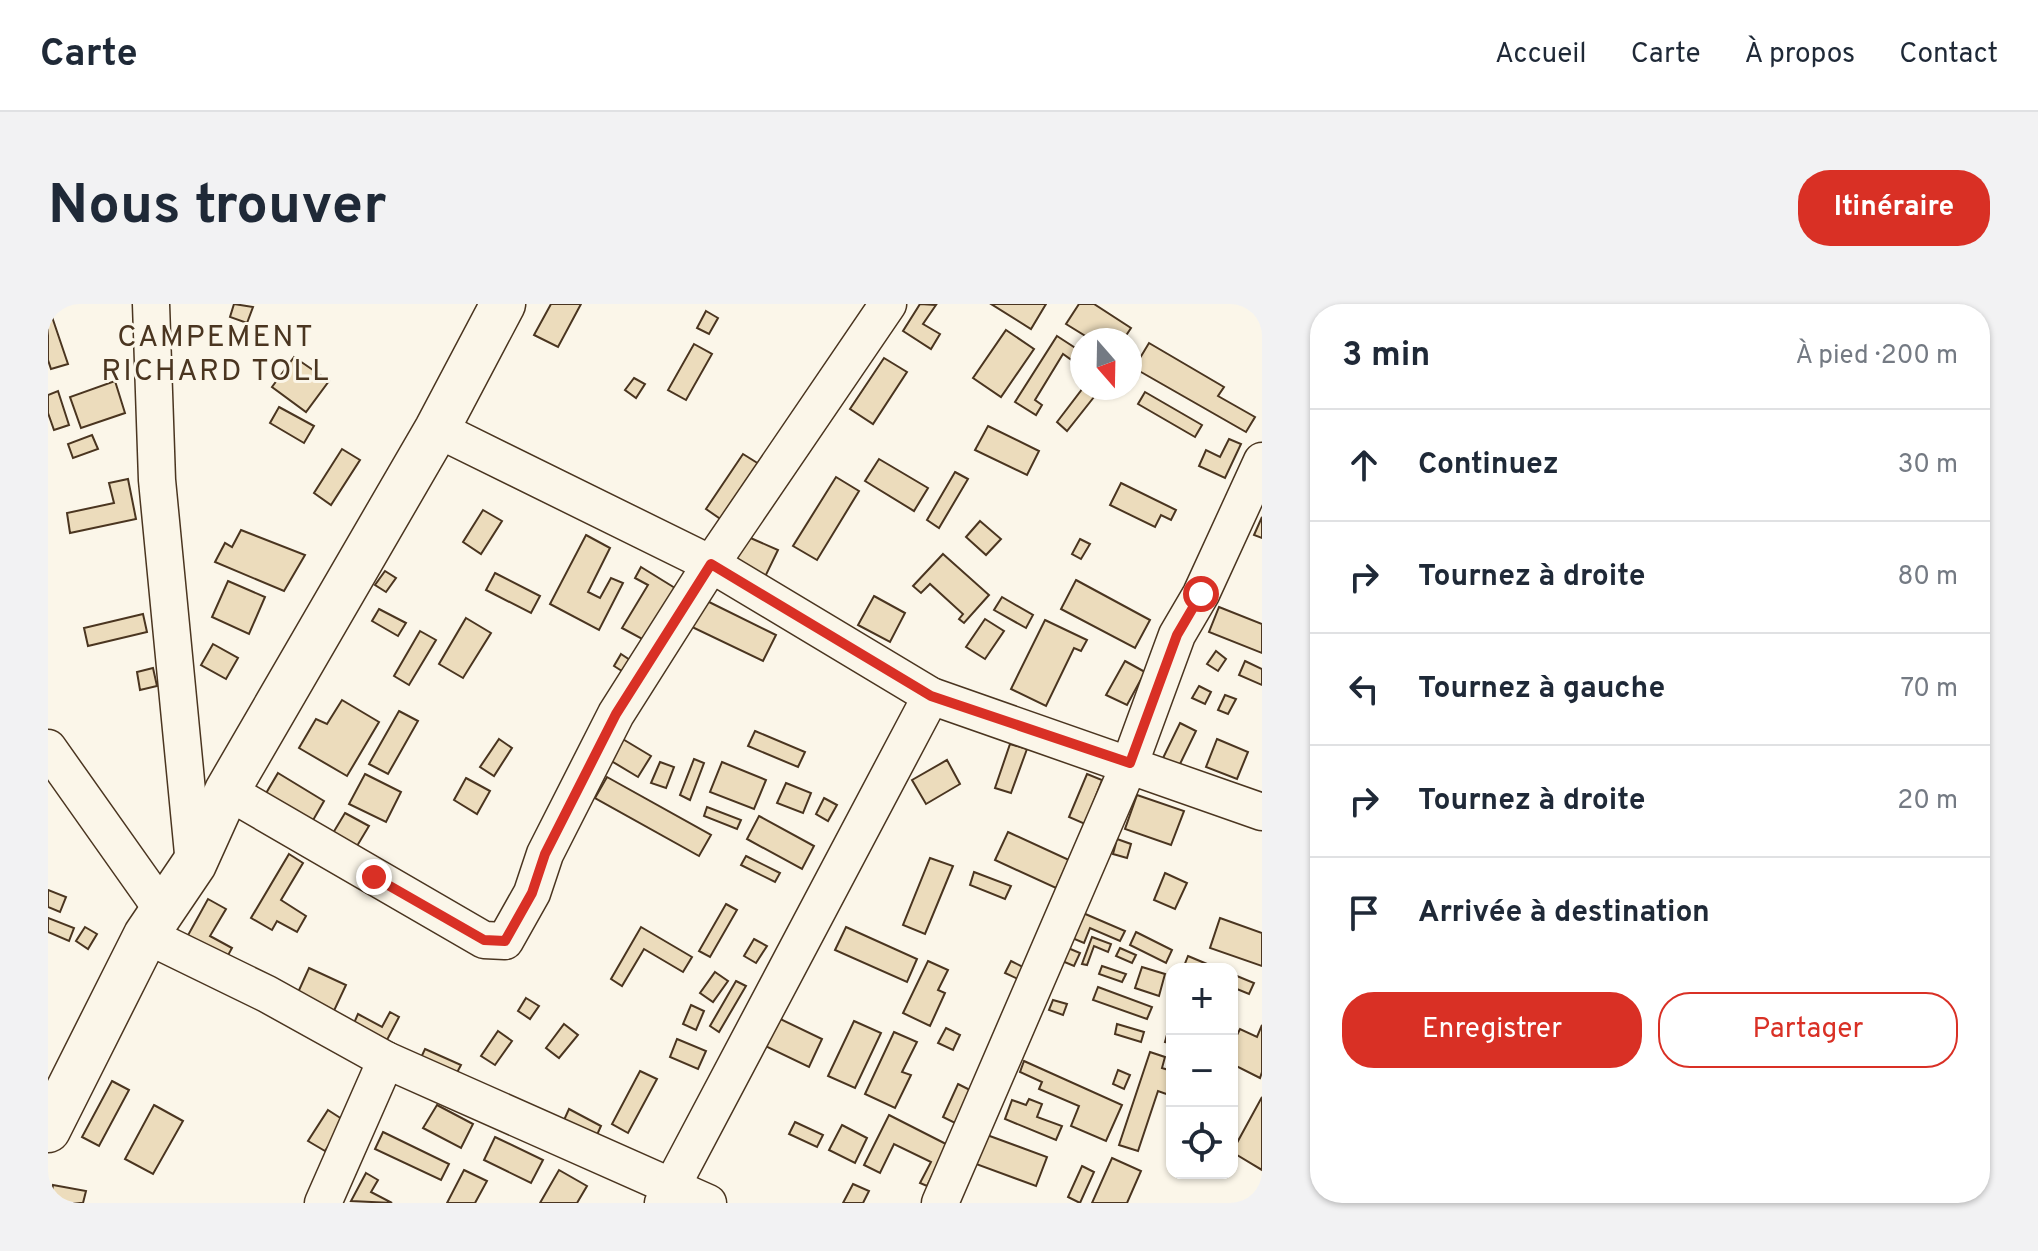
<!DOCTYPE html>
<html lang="fr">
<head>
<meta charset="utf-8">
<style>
  body { margin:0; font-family:Overpass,sans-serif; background:#f2f2f3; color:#1f2937 }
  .controls { position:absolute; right:24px; bottom:24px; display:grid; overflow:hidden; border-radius:16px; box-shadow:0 2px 6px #0004 }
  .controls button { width:72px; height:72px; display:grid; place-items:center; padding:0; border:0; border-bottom:2px solid #e0e1e3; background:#fff; color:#1f2937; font:40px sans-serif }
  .compass { position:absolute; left:1022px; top:24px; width:72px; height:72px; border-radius:50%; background:#fff; box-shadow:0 2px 6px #0004; rotate:160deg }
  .stop { position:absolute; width:24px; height:24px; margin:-18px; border:6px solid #d93025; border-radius:50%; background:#fff }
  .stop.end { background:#d93025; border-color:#fff; box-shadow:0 2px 8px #0008 }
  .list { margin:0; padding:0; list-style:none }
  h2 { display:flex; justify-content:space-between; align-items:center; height:104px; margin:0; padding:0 32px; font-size:34px }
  h2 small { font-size:26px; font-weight:400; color:#747a83 }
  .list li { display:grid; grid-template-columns:52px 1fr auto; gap:24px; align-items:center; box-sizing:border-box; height:112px; padding:0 32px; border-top:2px solid #e0e1e3 }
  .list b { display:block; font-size:30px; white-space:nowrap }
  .list em { font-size:26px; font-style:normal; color:#747a83 }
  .actions { display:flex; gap:16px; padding:24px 32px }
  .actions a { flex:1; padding:18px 0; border:2px solid #d93025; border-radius:32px; text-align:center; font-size:28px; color:#d93025 }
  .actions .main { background:#d93025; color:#fff }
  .icon { flex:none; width:44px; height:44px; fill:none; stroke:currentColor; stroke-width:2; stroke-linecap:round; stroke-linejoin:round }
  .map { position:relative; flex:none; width:1214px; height:899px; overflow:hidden; border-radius:32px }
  header { display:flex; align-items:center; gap:48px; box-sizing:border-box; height:112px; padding:0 40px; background:#fff; border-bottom:2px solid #e0e1e3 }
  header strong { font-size:38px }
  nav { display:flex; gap:44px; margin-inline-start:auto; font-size:28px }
  .intro { display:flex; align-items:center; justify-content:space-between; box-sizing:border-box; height:192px; padding:0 48px }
  h1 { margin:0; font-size:56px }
  .button { padding:20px 36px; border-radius:32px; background:#d93025; color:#fff; font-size:28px; font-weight:700 }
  main { display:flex; gap:48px; padding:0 48px }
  aside { flex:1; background:#fff; border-radius:32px; box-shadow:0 2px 6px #0004 }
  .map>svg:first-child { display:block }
</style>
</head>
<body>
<header>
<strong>Carte</strong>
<nav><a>Accueil</a><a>Carte</a><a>À propos</a><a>Contact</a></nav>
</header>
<div class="intro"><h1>Nous trouver</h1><a class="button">Itinéraire</a></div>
<main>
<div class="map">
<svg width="1214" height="899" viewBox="0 0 1214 899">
  <rect width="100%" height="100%" fill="#fbf6e9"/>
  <g fill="#ecdcbc" stroke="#4a3520" stroke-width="2">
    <path d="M186,0L205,3L199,19L182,13Z"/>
    <path d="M503,0H533L510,43L486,31Z"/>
    <path d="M872,0L888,1L875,20L892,30L883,45L855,27Z"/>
    <path d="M943,0H998L983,25Z"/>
    <path d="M1031,0H1046L1083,24L1075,36H1044L1018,20Z"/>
    <path d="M0,1L20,60L3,65L0,56Z"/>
    <path d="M658,7L670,14L661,30L649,24Z"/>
    <path d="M958,26L986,45L953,93L925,74Z"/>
    <path d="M1009,32L1032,47L1025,57L1015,50L987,96L994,101L988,111L967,98Z"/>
    <path d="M1101,39L1176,83L1170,92L1207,113L1198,128L1086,64Z"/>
    <path d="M646,40L664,50L638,96L620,86Z"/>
    <path d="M246,53L281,77L258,108L224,83Z"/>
    <path d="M836,54L859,68L825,120L802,105Z"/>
    <path d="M586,74L597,80L588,94L577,86Z"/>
    <path d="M67,77L77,109L33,124L22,93Z"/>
    <path d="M1035,84L1046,93L1019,127L1009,118Z"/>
    <path d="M10,87L21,121L6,126L0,109V91Z"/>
    <path d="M1097,88L1154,121L1147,133L1090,100Z"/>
    <path d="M231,103L266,122L256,139L222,119Z"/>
    <path d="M940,122L991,147L979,171L927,146Z"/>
    <path d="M44,131L50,145L25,154L20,140Z"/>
    <path d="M1181,135L1193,140L1177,174L1151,162L1158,146L1172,153Z"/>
    <path d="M294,145L312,156L283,201L266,189Z"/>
    <path d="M695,150L711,160L674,216L658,205Z"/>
    <path d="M831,155L880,184L866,207L817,177Z"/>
    <path d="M907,168L920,175L891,224L879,216Z"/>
    <path d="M788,173L811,187L769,256L745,242Z"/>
    <path d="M80,175L88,215L22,229L19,209L66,199L61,179Z"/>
    <path d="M1073,179L1128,206L1123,216L1113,211L1107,223L1062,201Z"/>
    <path d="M435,206L454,217L433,250L415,238Z"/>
    <path d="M1214,213V234L1206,231Z"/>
    <path d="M932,217L953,235L938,251L918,233Z"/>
    <path d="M193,226L257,251L236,287L167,258L177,239L184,243Z"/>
    <path d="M538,231L562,244L540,288L552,294L563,274L575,279L551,326L502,300Z"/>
    <path d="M698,232L730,246L714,279L683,265Z"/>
    <path d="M1032,235L1042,240L1033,255L1024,250Z"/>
    <path d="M895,250L941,291L916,319L911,315L915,310L882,280L873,289L865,282Z"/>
    <path d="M593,263L627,284L596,336L574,324L600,281L587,274Z"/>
    <path d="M337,267L348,274L338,288L327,281Z"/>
    <path d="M447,269L492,292L483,309L438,286Z"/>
    <path d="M1028,276L1102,316L1087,344L1013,305Z"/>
    <path d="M180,277L217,293L201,330L164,313Z"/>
    <path d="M826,292L857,309L842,338L810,321Z"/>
    <path d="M954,293L985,311L978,324L946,306Z"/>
    <path d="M655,295L728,331L715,357L642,322Z"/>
    <path d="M1171,303L1214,320V349L1161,328Z"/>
    <path d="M331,305L358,319L350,332L324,317Z"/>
    <path d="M95,310L99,328L40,342L36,324Z"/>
    <path d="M418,314L443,329L415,374L391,360Z"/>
    <path d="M937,315L956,327L937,355L918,343Z"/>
    <path d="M997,316L1039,336L1033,347L1026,344L998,402L963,385Z"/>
    <path d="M372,327L388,336L361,381L346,372Z"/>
    <path d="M165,340L190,354L178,375L153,361Z"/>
    <path d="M1168,347L1178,355L1170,367L1159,360Z"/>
    <path d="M573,350L585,358L577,369L566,362Z"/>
    <path d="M1077,357L1097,368L1079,401L1058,391Z"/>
    <path d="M1197,357L1214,365V381L1191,371Z"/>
    <path d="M105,364L109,382L92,386L89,368Z"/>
    <path d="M1151,382L1163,388L1157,400L1144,394Z"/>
    <path d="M1177,391L1188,395L1180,410L1170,406Z"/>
    <path d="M294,396L331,418L299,472L251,444L268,415L279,420Z"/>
    <path d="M351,407L370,417L340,470L321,460Z"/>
    <path d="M1132,419L1148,427L1131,462L1115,454Z"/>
    <path d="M707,427L757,448L750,463L700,442Z"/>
    <path d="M573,434L603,452L590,473L560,455Z"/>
    <path d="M451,435L464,444L446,472L432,463Z"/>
    <path d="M1169,435L1200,448L1189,475L1158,463Z"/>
    <path d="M962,440L979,445L963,489L947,484Z"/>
    <path d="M646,455L656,459L642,496L632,491Z"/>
    <path d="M899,456L912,480L878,500L864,476Z"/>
    <path d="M612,458L626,463L618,484L603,479Z"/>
    <path d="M674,458L718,476L706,505L662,488Z"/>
    <path d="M230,469L276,497L264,518L217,491Z"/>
    <path d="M317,470L353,488L338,518L301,500Z"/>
    <path d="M1039,470L1054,476L1037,520L1021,513Z"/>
    <path d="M559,473L663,531L651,552L547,494Z"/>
    <path d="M418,474L442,487L429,510L406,496Z"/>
    <path d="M738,479L763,489L755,509L729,499Z"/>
    <path d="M1089,491L1136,507L1123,541L1077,525Z"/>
    <path d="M776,494L789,501L780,517L768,510Z"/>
    <path d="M659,503L693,516L689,525L656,512Z"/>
    <path d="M297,509L321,522L309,542L285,529Z"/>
    <path d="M711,512L766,542L754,565L699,535Z"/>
    <path d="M960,528L1021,556L1008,584L947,556Z"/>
    <path d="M1069,535L1083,540L1079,554L1065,550Z"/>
    <path d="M241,550L255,559L233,596L258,612L249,628L229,617L224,626L203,614Z"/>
    <path d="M698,552L732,569L727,578L693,561Z"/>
    <path d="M882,554L905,562L877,630L855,621Z"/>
    <path d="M926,568L963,582L957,595L922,581Z"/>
    <path d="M1117,569L1139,579L1127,605L1106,596Z"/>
    <path d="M0,586L18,593L12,608L0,603Z"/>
    <path d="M160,595L178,605L162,632L184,644L178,655L139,633Z"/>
    <path d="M678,600L689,606L662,653L651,647Z"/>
    <path d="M1035,609L1077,627L1072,637L1042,624L1036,639L1024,634Z"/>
    <path d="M0,614L26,624L21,637L0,628Z"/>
    <path d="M1172,614L1214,629V662L1162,644Z"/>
    <path d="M37,623L49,630L40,645L28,637Z"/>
    <path d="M593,623L644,653L635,668L596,645L574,682L563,675Z"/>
    <path d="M798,623L869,655L859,678L787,646Z"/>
    <path d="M1088,628L1124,646L1118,659L1082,641Z"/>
    <path d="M1044,633L1063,640L1060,648L1046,642L1039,661L1034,660Z"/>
    <path d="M706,635L719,642L708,659L696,652Z"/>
    <path d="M1020,644L1032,649L1026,662L1014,657Z"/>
    <path d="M1072,644L1088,651L1084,659L1068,652Z"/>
    <path d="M1140,652L1171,665L1136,662Z"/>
    <path d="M880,657L900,666L890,686L897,689L882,722L855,709Z"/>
    <path d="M963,657L975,663L970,675L957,669Z"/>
    <path d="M1054,662L1078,670L1074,678L1051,670Z"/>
    <path d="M1094,663L1117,670L1111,692L1087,684Z"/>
    <path d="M261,664L298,681L284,711L247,695Z"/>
    <path d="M667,668L680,677L665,698L652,689Z"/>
    <path d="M1184,670L1206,679L1201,690L1184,683Z"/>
    <path d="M688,677L698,682L671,728L662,722Z"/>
    <path d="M1050,683L1104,703L1099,715L1045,696Z"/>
    <path d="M478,694L491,702L482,715L470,707Z"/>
    <path d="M1005,696L1019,700L1015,711L1001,706Z"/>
    <path d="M643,701L656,707L648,726L635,720Z"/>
    <path d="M342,708L351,713L339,736L306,719L310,710L334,723Z"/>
    <path d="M724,711L774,735L761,763L711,739Z"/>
    <path d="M1124,712V740L1117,738Z"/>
    <path d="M806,717L833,729L807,784L780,772Z"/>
    <path d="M516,720L530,731L511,754L498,744Z"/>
    <path d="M1069,720L1096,728L1093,738L1067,730Z"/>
    <path d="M1214,721V768L1212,774L1184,760V741L1192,725L1209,733Z"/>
    <path d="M898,724L912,731L905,746L890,739Z"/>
    <path d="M450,727L464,737L447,761L433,752Z"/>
    <path d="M846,728L869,738L854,768L863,771L847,804L817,790Z"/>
    <path d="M629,735L658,747L650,765L622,753Z"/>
    <path d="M377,745L413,761L405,776L370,760Z"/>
    <path d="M1102,748L1117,753L1114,764L1124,767V792L1110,787L1090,847L1071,841Z"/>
    <path d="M976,757L1074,801L1058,837L1023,822L1031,802L991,785L994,778L972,768Z"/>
    <path d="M1070,766L1082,771L1076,785L1065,780Z"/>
    <path d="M592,767L609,775L580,829L564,820Z"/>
    <path d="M64,777L81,786L51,842L34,833Z"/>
    <path d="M910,780L922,786L907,819L895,813Z"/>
    <path d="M1214,793V866L1184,848Z"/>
    <path d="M981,795L994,800L989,813L1014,822L1008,836L957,815L964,796L978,801Z"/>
    <path d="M106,801L135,817L105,870L77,855Z"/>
    <path d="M389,801L425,820L413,844L375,824Z"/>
    <path d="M521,805L553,822L548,833L516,816Z"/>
    <path d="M280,806L297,817L277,847L260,837Z"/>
    <path d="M841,811L900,841L879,882L872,879L883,858L846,840L832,869L816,861Z"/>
    <path d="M747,818L775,831L769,843L741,830Z"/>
    <path d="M794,821L819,834L807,859L781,846Z"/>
    <path d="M335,828L401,860L393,876L327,845Z"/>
    <path d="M939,831L999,853L988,882L928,860Z"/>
    <path d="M447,833L495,856L483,879L436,856Z"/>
    <path d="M1064,854L1093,867L1079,899H1044Z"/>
    <path d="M1034,862L1046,868L1032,899L1020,893Z"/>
    <path d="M416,866L439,877L427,899H399Z"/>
    <path d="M511,866L539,882L529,899H492Z"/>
    <path d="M318,869L330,876L323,888L344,899L303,897Z"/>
    <path d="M805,880L821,887L815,899H795Z"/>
    <path d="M5,881L38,887L35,899H2Z"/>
  </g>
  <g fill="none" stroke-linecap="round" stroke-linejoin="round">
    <defs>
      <g id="street">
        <path d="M103,0L109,176L146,560"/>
        <path d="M389,125L663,260L883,392L1214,508"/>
        <path d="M0,444L116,608"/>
        <path d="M179,487L436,636L457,637L484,589L497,550L568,410L663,260L840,0"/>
        <path d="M98,631L219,690L338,756L660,899"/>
        <path d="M275,899L338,756"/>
        <path d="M615,899L883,392"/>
        <path d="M892,899L1082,459L1129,331L1153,290L1214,157"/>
      </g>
      <path id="secondary" d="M0,826L98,631L146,560L179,487L389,125L455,0"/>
    </defs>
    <use href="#street" stroke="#4a3520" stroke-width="39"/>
    <use href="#secondary" stroke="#4a3520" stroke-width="47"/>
    <use href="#street" stroke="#fbf6e9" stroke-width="36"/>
    <use href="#secondary" stroke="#fbf6e9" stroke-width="44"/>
  </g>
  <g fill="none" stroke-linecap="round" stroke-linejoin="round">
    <path stroke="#d93025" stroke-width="10" d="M326,573L436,636L457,637L484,589L497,550L568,410L663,260L883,392L1082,459L1129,331L1153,290"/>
  </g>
  <g text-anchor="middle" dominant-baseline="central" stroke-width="6" stroke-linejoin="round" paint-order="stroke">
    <g font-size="30" letter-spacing="2" fill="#4a3520" stroke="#fbf6e9">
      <text x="168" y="34">CAMPEMENT<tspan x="168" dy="34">RICHARD TOLL</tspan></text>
    </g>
  </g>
</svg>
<div class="controls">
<button>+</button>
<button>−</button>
<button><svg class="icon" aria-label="locate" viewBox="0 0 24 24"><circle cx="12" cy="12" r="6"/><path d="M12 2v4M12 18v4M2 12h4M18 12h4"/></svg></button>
</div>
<svg class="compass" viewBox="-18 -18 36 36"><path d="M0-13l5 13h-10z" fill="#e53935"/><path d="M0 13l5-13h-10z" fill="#747a83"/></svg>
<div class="stop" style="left:1153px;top:290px"></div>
<div class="stop end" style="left:326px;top:573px"></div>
</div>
<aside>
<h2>3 min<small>À pied · 200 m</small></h2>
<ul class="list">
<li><svg class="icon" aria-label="ahead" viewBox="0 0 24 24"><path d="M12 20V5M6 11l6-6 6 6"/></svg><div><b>Continuez</b></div><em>30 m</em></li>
<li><svg class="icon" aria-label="right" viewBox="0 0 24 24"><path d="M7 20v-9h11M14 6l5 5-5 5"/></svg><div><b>Tournez à droite</b></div><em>80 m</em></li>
<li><svg class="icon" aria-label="left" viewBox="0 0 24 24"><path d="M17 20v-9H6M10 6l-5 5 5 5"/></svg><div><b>Tournez à gauche</b></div><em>70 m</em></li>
<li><svg class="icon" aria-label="right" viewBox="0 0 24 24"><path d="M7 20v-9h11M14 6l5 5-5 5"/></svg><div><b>Tournez à droite</b></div><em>20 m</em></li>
<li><svg class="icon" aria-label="arrive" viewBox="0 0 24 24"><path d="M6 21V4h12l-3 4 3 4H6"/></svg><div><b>Arrivée à destination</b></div></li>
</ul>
<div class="actions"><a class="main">Enregistrer</a><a>Partager</a></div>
</aside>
</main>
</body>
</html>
